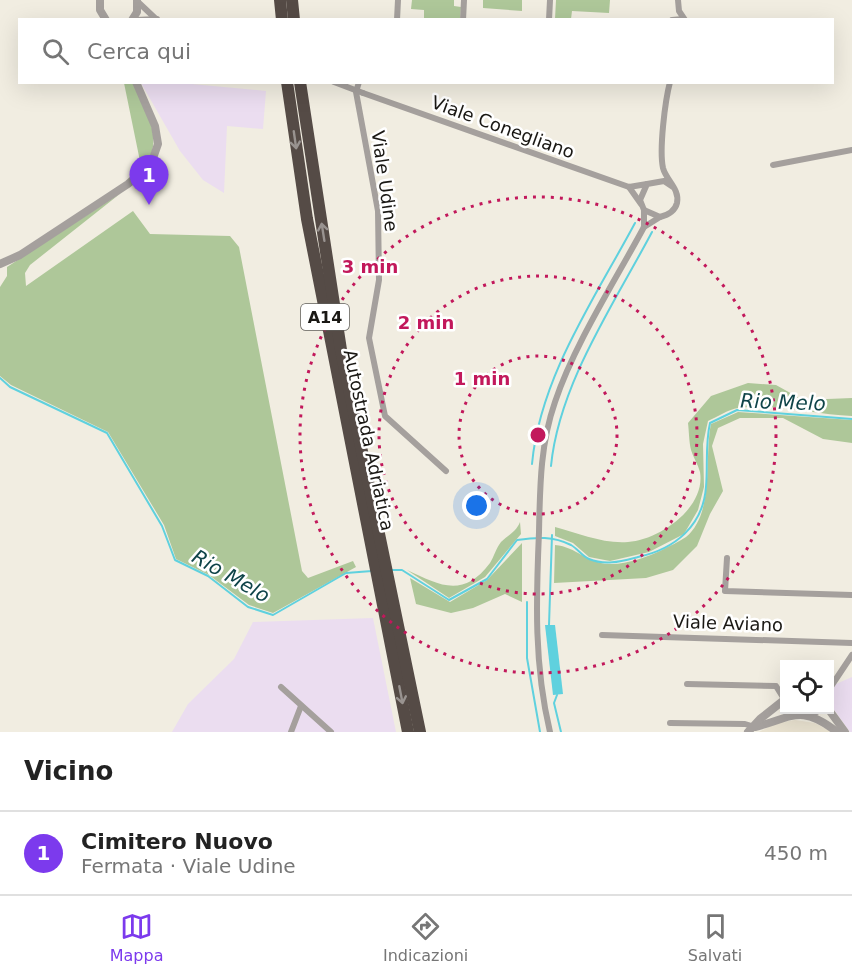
<!DOCTYPE html>
<html lang="it">
<head>
<meta charset="utf-8">
<style>
  body { margin:0; font-family:"DejaVu Sans",sans-serif; background:#f2f2f2; color:#222 }
  .controls { position:absolute; right:18px; bottom:18px; display:grid; overflow:hidden; border-radius:0px; box-shadow:0 6px 24px #0002 }
  .controls button { width:54px; height:54px; display:grid; place-items:center; padding:0; border:0; border-bottom:2px solid #e0e0e0; background:#fff; color:#222; font:30px sans-serif }
  .you { position:absolute; left:477px; top:506px; width:21px; height:21px; margin:-15px; border:4px solid #fff; border-radius:50%; background:#1a73e8; box-shadow:0 0 0 9px #1a73e833 }
  .badge { display:grid; place-items:center; width:39px; height:39px; border-radius:50%; background:#7c3aed; color:#fff; font-size:20px; font-weight:700 }
  .pin { position:absolute; translate:-50% -50px; filter:drop-shadow(0 2px 3px #0008) }
  .pin::after { content:''; position:absolute; top:32px; width:21px; height:18px; background:inherit; clip-path:polygon(0 0,100% 0,50% 100%) }
  .list { margin:0; padding:0; list-style:none }
  h2 { display:flex; justify-content:space-between; align-items:center; height:78px; margin:0; padding:0 24px; font-size:26px }
  h2 small { font-size:20px; font-weight:400; color:#767676 }
  .list li { display:grid; grid-template-columns:39px 1fr auto; gap:18px; align-items:center; box-sizing:border-box; height:84px; padding:0 24px; border-top:2px solid #e0e0e0 }
  .list b { display:block; font-size:22px; white-space:nowrap }
  .list p { margin:0; font-size:20px; white-space:nowrap; color:#767676 }
  .list em { font-size:20px; font-style:normal; color:#767676 }
  .icon { flex:none; width:33px; height:33px; fill:none; stroke:currentColor; stroke-width:2; stroke-linecap:round; stroke-linejoin:round }
  .map { position:relative; flex:none; width:852px; height:732px; overflow:hidden }
  .search { position:absolute; background:#fff; box-shadow:0 6px 24px #0002; left:18px; right:18px; top:18px; height:66px; display:flex; align-items:center; gap:15px; box-sizing:border-box; padding:0 21px; border-radius:0px; color:#767676; font-size:22px }
  .sheet { height:162px; background:#fff }
  nav { display:flex; justify-content:space-around; align-items:center; box-sizing:border-box; height:84px; border-top:2px solid #e0e0e0; background:#fff; font-size:16px; color:#767676 }
  nav a { display:grid; justify-items:center; gap:3px }
  nav .on { color:#7c3aed }
  .map>svg:first-child { display:block }
</style>
</head>
<body>
<div class="map">
<svg width="852" height="732" viewBox="0 0 852 732">
  <rect width="100%" height="100%" fill="#f1ede1"/>
  <g fill="#ebddf0">
    <path d="M141,83H181L266,91L263,129L227,126L224,193L203,180L180,151Z"/>
    <path d="M373,618L396,732H172L188,704L234,659L253,622Z"/>
    <path d="M852,677V732H850L830,704V694L836,684Z"/>
  </g>
  <path fill="#e8e1cf" d="M795,720L815,723L832,732H759L776,723Z"/>
  <g fill="#aec799">
    <path d="M412,0H454V6L461,7L460,19H424V10L411,9Z"/>
    <path d="M483,0H522V11L483,8Z"/>
    <path d="M556,0H610L609,13L572,11L571,19H555Z"/>
    <path d="M124,83H133C143,105 169,146 141,166Z"/>
    <path d="M121,193L30,265L25,273L26,286L133,211L150,234L230,236L239,247L302,571L308,578L353,561L356,567L273,613L249,605L209,575L176,559L164,525L108,432L11,385L0,376V287L7,276V267Z"/>
    <path d="M748,383L776,385L803,400L852,398V416C815,415 775,403 738,408C729,409 717,417 708,421L703,444L704,487L698,510L684,534L649,552L610,561L589,557L573,543L555,536V527C578,533 603,544 628,542C659,540 706,508 700,472C698,464 693,457 691,450C689,442 689,431 688,423L711,396Z"/>
    <path d="M738,412L852,420V443L823,439L783,418H740L718,428L712,446L723,491L710,514L697,546L673,570L646,578L554,583L555,545C577,547 586,563 609,564C625,565 648,557 662,550C669,546 679,542 686,537C715,513 704,457 711,424Z"/>
    <path d="M520,522L521,534L485,577L449,598L407,570C439,585 463,599 490,563C494,557 496,548 501,542C508,535 516,532 520,522Z"/>
    <path d="M522,543V602L505,594L473,608L451,613L416,604L410,578L450,602L487,580Z"/>
  </g>
  <path fill="#5fd1de" d="M545,625H555L563,694L553,695Z"/>
  <g fill="none" stroke-linecap="round" stroke-linejoin="round">
    <g stroke="#5fd1de" stroke-width="2">
      <path d="M0,378L10,387L107,433L162,526L175,560L208,576L248,607L273,615L346,573L372,571"/>
      <path d="M532,464C540,377 595,298 635,223"/>
      <path d="M551,466C559,384 614,304 652,232"/>
      <path d="M390,570H402L449,600L487,579L517,540C537,537 553,536 571,545C578,549 582,556 589,559C606,566 622,561 638,557C675,549 703,526 706,487C708,465 705,445 710,423L737,410L852,419"/>
      <path d="M527,602V658L540,732"/>
      <path d="M549,625L552,535"/>
      <path d="M557,695L554,703L561,732"/>
    </g>
    <g stroke="#a5a09d" stroke-width="6">
      <path d="M678,0L679,11L685,20"/>
      <path d="M137,1L156,19"/>
      <path d="M136,20L157,19"/>
      <path d="M397,20L398,0"/>
      <path d="M463,20L464,0"/>
      <path d="M549,20L550,0"/>
      <path d="M672,20L683,19"/>
      <path d="M359,82L356,92L378,211L379,280L369,338L385,416L446,471"/>
      <path d="M670,82C665,101 659,150 663,168C666,180 680,189 677,203C675,211 668,215 660,217L644,210L640,200L647,184L664,181L673,187"/>
      <path d="M363,93L629,187L647,184"/>
      <path d="M773,165L852,150"/>
      <path d="M629,187L641,204"/>
      <path d="M644,227L660,217"/>
      <path d="M727,558L725,591L852,595"/>
      <path d="M602,635L852,643"/>
      <path d="M687,684L776,686L784,699"/>
      <path d="M281,687L331,732"/>
      <path d="M830,688L852,655"/>
      <path d="M809,710L810,716L820,710"/>
      <path d="M670,723L745,724L755,727"/>
      <path d="M291,732L301,706"/>
      <path d="M550,732C534,665 536,601 539,532C540,488 540,445 555,402C574,345 615,281 644,227V210"/>
    </g>
    <g stroke="#a5a09d" stroke-width="8">
      <path d="M100,0V10L106,20"/>
      <path d="M132,20L137,12V0"/>
      <path d="M0,264L20,255L128,184L151,164L158,144L155,126L136,82"/>
      <path d="M829,710L845,732"/>
      <path d="M755,727C792,718 800,703 837,732"/>
      <path d="M748,732L760,719L784,700"/>
    </g>
    <g stroke="#554b46" stroke-width="12">
      <path d="M280,0L282,20"/>
      <path d="M292,0L294,20"/>
      <path d="M287,82L307,219L408,732"/>
      <path d="M300,82L341,350L420,732"/>
    </g>
    <path stroke="#a5a09d" stroke-width="6" d="M334,82L363,93"/>
  </g>
  <defs><path id="oneway-shaft" d="M-6 0H5M1.5-3L5.5 0L1.5 3" fill="none" stroke-width="1.6" stroke-linecap="round" stroke-linejoin="round" transform="scale(1.5)"/></defs>
  <g stroke="#999390">
    <use href="#oneway-shaft" transform="translate(295 140) rotate(82)"/>
    <use href="#oneway-shaft" transform="translate(323 232) rotate(-99)"/>
    <use href="#oneway-shaft" transform="translate(401 695) rotate(79)"/>
  </g>
  <g fill="none" stroke="#c2185b" stroke-width="3" stroke-dasharray="3 6">
    <circle cx="538" cy="435" r="79"/>
    <circle cx="538" cy="435" r="159"/>
    <circle cx="538" cy="435" r="238"/>
  </g>
  <g text-anchor="middle" dominant-baseline="central" stroke-width="5" stroke-linejoin="round" paint-order="stroke">
    <rect fill="#fff" stroke="#5f5d5a" stroke-width="1.5" x="301" y="304" width="48" height="26" rx="4.5"/>
    <g font-size="16" font-weight="bold" fill="#1a1814">
      <text x="325" y="317">A14</text>
    </g>
    <g font-size="18" fill="#1a1814" stroke="#fff">
      <text transform="translate(503 127) rotate(20)">Viale Conegliano</text>
      <text transform="translate(385 181) rotate(82)">Viale Udine</text>
      <text transform="translate(369 440) rotate(78)">Autostrada Adriatica</text>
      <text transform="translate(728 623) rotate(2)">Viale Aviano</text>
    </g>
    <g font-size="20" font-style="italic" fill="#0f4449" stroke="#fff">
      <text transform="translate(783 402) rotate(2)">Rio Melo</text>
      <text transform="translate(231 576) rotate(30)">Rio Melo</text>
    </g>
  </g>
  <circle cx="538" cy="435" r="9" fill="#c2185b" stroke="#fff" stroke-width="3"/>
  <g font-size="18" text-anchor="middle" font-weight="bold" fill="#c2185b" stroke="#fff" stroke-width="5" stroke-linejoin="round" paint-order="stroke">
    <text x="370" y="273">3 min</text>
    <text x="426" y="329">2 min</text>
    <text x="482" y="385">1 min</text>
  </g>
</svg>
<div class="controls">
<button><svg class="icon" aria-label="locate" viewBox="0 0 24 24"><circle cx="12" cy="12" r="6"/><path d="M12 2v4M12 18v4M2 12h4M18 12h4"/></svg></button>
</div>
<div class="you"></div>
<div class="pin badge" style="left:149px;top:205px">1</div>
<div class="search"><svg class="icon" aria-label="search" viewBox="0 0 24 24"><circle cx="10" cy="10" r="6"/><path d="M15 15l6 6"/></svg>Cerca qui</div>
</div>
<section class="sheet">
<h2>Vicino<small></small></h2>
<ul class="list">
<li><span class="badge">1</span><div><b>Cimitero Nuovo</b><p>Fermata · Viale Udine</p></div><em>450 m</em></li>
</ul>
</section>
<nav>
<a class="on"><svg class="icon" aria-label="map" viewBox="0 0 24 24"><path d="M3 6l6-2 6 2 6-2v14l-6 2-6-2-6 2zM9 4v14M15 6v14"/></svg>Mappa</a>
<a><svg class="icon" aria-label="directions" viewBox="0 0 24 24"><path d="M12 3l9 9-9 9-9-9zM9 14v-3h6M13 9l2 2-2 2"/></svg>Indicazioni</a>
<a><svg class="icon" aria-label="saved" viewBox="0 0 24 24"><path d="M7 4h10v16l-5-4-5 4z"/></svg>Salvati</a>
</nav>
</body>
</html>
